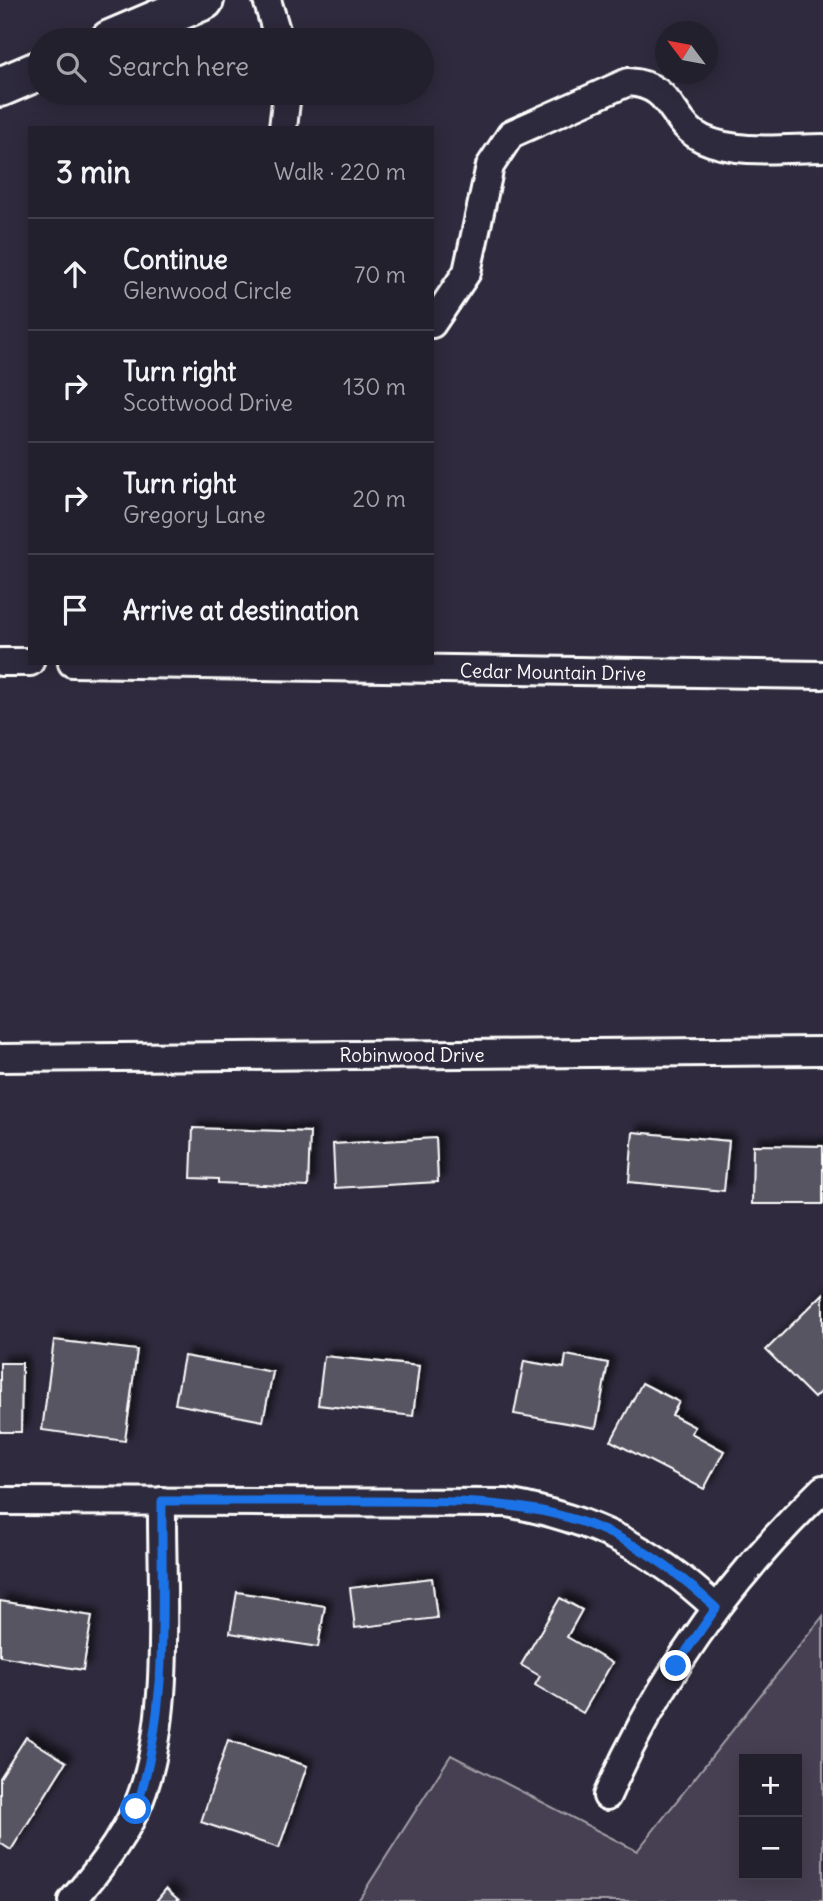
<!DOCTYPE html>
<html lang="en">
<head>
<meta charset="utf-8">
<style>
  body { margin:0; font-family:Delius,sans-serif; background:#2f2d3a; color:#f1f3f6 }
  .controls { position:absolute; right:21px; bottom:21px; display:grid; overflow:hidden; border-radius:0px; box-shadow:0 4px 18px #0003 }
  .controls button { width:63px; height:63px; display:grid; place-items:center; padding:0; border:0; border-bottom:2px solid #403e4a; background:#23202e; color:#f1f3f6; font:35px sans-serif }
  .compass { position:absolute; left:655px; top:21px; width:63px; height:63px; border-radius:50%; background:#23202e; box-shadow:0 4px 18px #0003; rotate:302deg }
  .stop { position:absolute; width:21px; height:21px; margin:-16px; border:5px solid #1a73e8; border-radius:50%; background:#fff }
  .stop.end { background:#1a73e8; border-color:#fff; box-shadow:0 2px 7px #0008 }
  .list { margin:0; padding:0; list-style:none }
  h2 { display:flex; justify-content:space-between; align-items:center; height:91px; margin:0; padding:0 28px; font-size:30px }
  h2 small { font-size:23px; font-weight:400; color:#a3a3aa }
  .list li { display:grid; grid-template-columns:46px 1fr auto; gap:21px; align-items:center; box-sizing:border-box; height:112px; padding:0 28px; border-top:2px solid #403e4a }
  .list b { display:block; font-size:26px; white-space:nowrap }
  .list p { margin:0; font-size:23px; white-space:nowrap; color:#a3a3aa }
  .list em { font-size:23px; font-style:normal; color:#a3a3aa }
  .icon { flex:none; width:38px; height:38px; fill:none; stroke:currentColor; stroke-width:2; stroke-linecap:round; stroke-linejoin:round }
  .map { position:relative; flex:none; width:823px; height:1901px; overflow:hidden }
  .search { position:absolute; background:#23202e; box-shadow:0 4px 18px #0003; left:28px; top:28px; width:406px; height:77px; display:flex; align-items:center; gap:18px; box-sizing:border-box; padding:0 24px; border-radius:38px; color:#a3a3aa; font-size:26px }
  .panel { position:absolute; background:#23202e; box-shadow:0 4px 18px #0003; left:28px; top:126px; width:406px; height:539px; border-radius:0px }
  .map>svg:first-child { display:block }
</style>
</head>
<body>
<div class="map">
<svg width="823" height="1901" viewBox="0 0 823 1901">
  <defs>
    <filter id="shadow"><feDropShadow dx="6" dy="-6" stdDeviation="3.5" flood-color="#0009"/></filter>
  </defs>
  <rect width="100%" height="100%" fill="#2f2a3d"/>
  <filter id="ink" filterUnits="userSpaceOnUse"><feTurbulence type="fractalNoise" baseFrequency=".0143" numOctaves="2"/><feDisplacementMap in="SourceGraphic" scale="14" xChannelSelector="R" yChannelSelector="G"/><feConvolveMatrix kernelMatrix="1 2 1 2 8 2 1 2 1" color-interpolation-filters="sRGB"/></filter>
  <g filter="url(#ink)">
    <path fill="#464152" stroke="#a2a0a8" stroke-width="2" fill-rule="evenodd" d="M823,1616V1901H358L451,1755L637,1851ZM744,1759H797V1875H744Z"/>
    <g fill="#595564" stroke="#fff" stroke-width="2" filter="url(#shadow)">
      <path d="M193,1128L310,1132L308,1187L218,1183V1179L191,1178Z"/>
      <path d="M633,1132L729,1141L724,1191L629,1182Z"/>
      <path d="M436,1138L438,1182L335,1188L333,1144Z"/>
      <path d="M753,1145L823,1146V1204H752Z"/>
      <path d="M823,1294V1389L814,1398L766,1350Z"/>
      <path d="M54,1340L137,1350L125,1441L42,1430Z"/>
      <path d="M566,1355L608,1363L596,1428L514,1414L524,1361L564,1368Z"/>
      <path d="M184,1356L273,1372L263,1421L175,1404Z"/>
      <path d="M324,1356L419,1366L413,1416L318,1405Z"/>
      <path d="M0,1363H22L21,1432H0Z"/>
      <path d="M642,1383L679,1402L672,1415L695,1427L691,1433L724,1451L704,1489L611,1441Z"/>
      <path d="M432,1578L437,1618L355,1628L350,1588Z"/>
      <path d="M237,1592L325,1606L318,1647L230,1633Z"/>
      <path d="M560,1598L582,1610L567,1637L612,1663L583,1713L535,1685L540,1676L521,1665Z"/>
      <path d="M0,1601L92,1616L83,1670L0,1656Z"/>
      <path d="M26,1737L66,1762L11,1850L0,1843V1778Z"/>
      <path d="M228,1740L307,1766L279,1848L201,1822Z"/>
      <path d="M166,1889L180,1901H156Z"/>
    </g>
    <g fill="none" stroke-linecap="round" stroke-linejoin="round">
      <defs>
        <g id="street">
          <path d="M267,0L279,40"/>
          <path d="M283,128L287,93"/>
          <path d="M432,324L467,272L490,166L511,134L628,82C675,85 669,123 703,139C738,155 786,148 823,148"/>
          <path d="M0,662H30"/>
          <path d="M72,663L823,675"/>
          <path d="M0,1058L823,1051"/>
          <path d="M0,1501L507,1503C593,1519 652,1548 716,1608"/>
          <path d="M607,1796C658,1680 731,1577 823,1489"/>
          <path d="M72,1901C96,1873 120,1843 136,1809C174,1724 161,1594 162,1501"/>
        </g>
        <g id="primary">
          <path d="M110,40L204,0"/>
          <path d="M0,87L40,70"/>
        </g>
      </defs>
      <use href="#street" stroke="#fff" stroke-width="32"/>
      <use href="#primary" stroke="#fff" stroke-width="44"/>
      <use href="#street" stroke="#2f2a3d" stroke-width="26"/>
      <use href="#primary" stroke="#2f2a3d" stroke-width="38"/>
    </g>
  </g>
  <g fill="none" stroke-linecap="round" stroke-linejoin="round" filter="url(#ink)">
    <path stroke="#1a73e8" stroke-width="9" d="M136,1809C170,1709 161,1604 162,1501C231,1501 300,1501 369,1501C517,1501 601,1500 716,1608L676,1666"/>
  </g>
  <g text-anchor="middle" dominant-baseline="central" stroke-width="5" stroke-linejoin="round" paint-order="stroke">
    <g font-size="19" fill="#fff" stroke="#2f2a3d">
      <text transform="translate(553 672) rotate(1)">Cedar Mountain Drive</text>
      <text x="412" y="1055">Robinwood Drive</text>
    </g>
  </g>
</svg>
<div class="controls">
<button>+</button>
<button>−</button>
</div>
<svg class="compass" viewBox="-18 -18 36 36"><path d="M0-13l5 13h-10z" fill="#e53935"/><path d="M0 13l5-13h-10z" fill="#a3a3aa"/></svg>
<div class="stop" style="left:136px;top:1809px"></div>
<div class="stop end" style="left:676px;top:1666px"></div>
<div class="search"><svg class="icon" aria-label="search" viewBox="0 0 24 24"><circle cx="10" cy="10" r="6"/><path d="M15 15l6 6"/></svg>Search here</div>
<section class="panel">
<h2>3 min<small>Walk · 220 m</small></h2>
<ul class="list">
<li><svg class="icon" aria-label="ahead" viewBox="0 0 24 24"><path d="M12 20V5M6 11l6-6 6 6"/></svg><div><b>Continue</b><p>Glenwood Circle</p></div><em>70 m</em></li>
<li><svg class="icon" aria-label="right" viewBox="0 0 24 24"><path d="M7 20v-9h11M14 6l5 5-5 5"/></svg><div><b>Turn right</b><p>Scottwood Drive</p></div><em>130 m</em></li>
<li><svg class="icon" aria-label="right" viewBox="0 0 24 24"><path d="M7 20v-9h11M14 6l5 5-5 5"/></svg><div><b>Turn right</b><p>Gregory Lane</p></div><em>20 m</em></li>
<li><svg class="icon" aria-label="arrive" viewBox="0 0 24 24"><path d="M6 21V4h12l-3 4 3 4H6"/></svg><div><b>Arrive at destination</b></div></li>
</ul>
</section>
</div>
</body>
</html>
